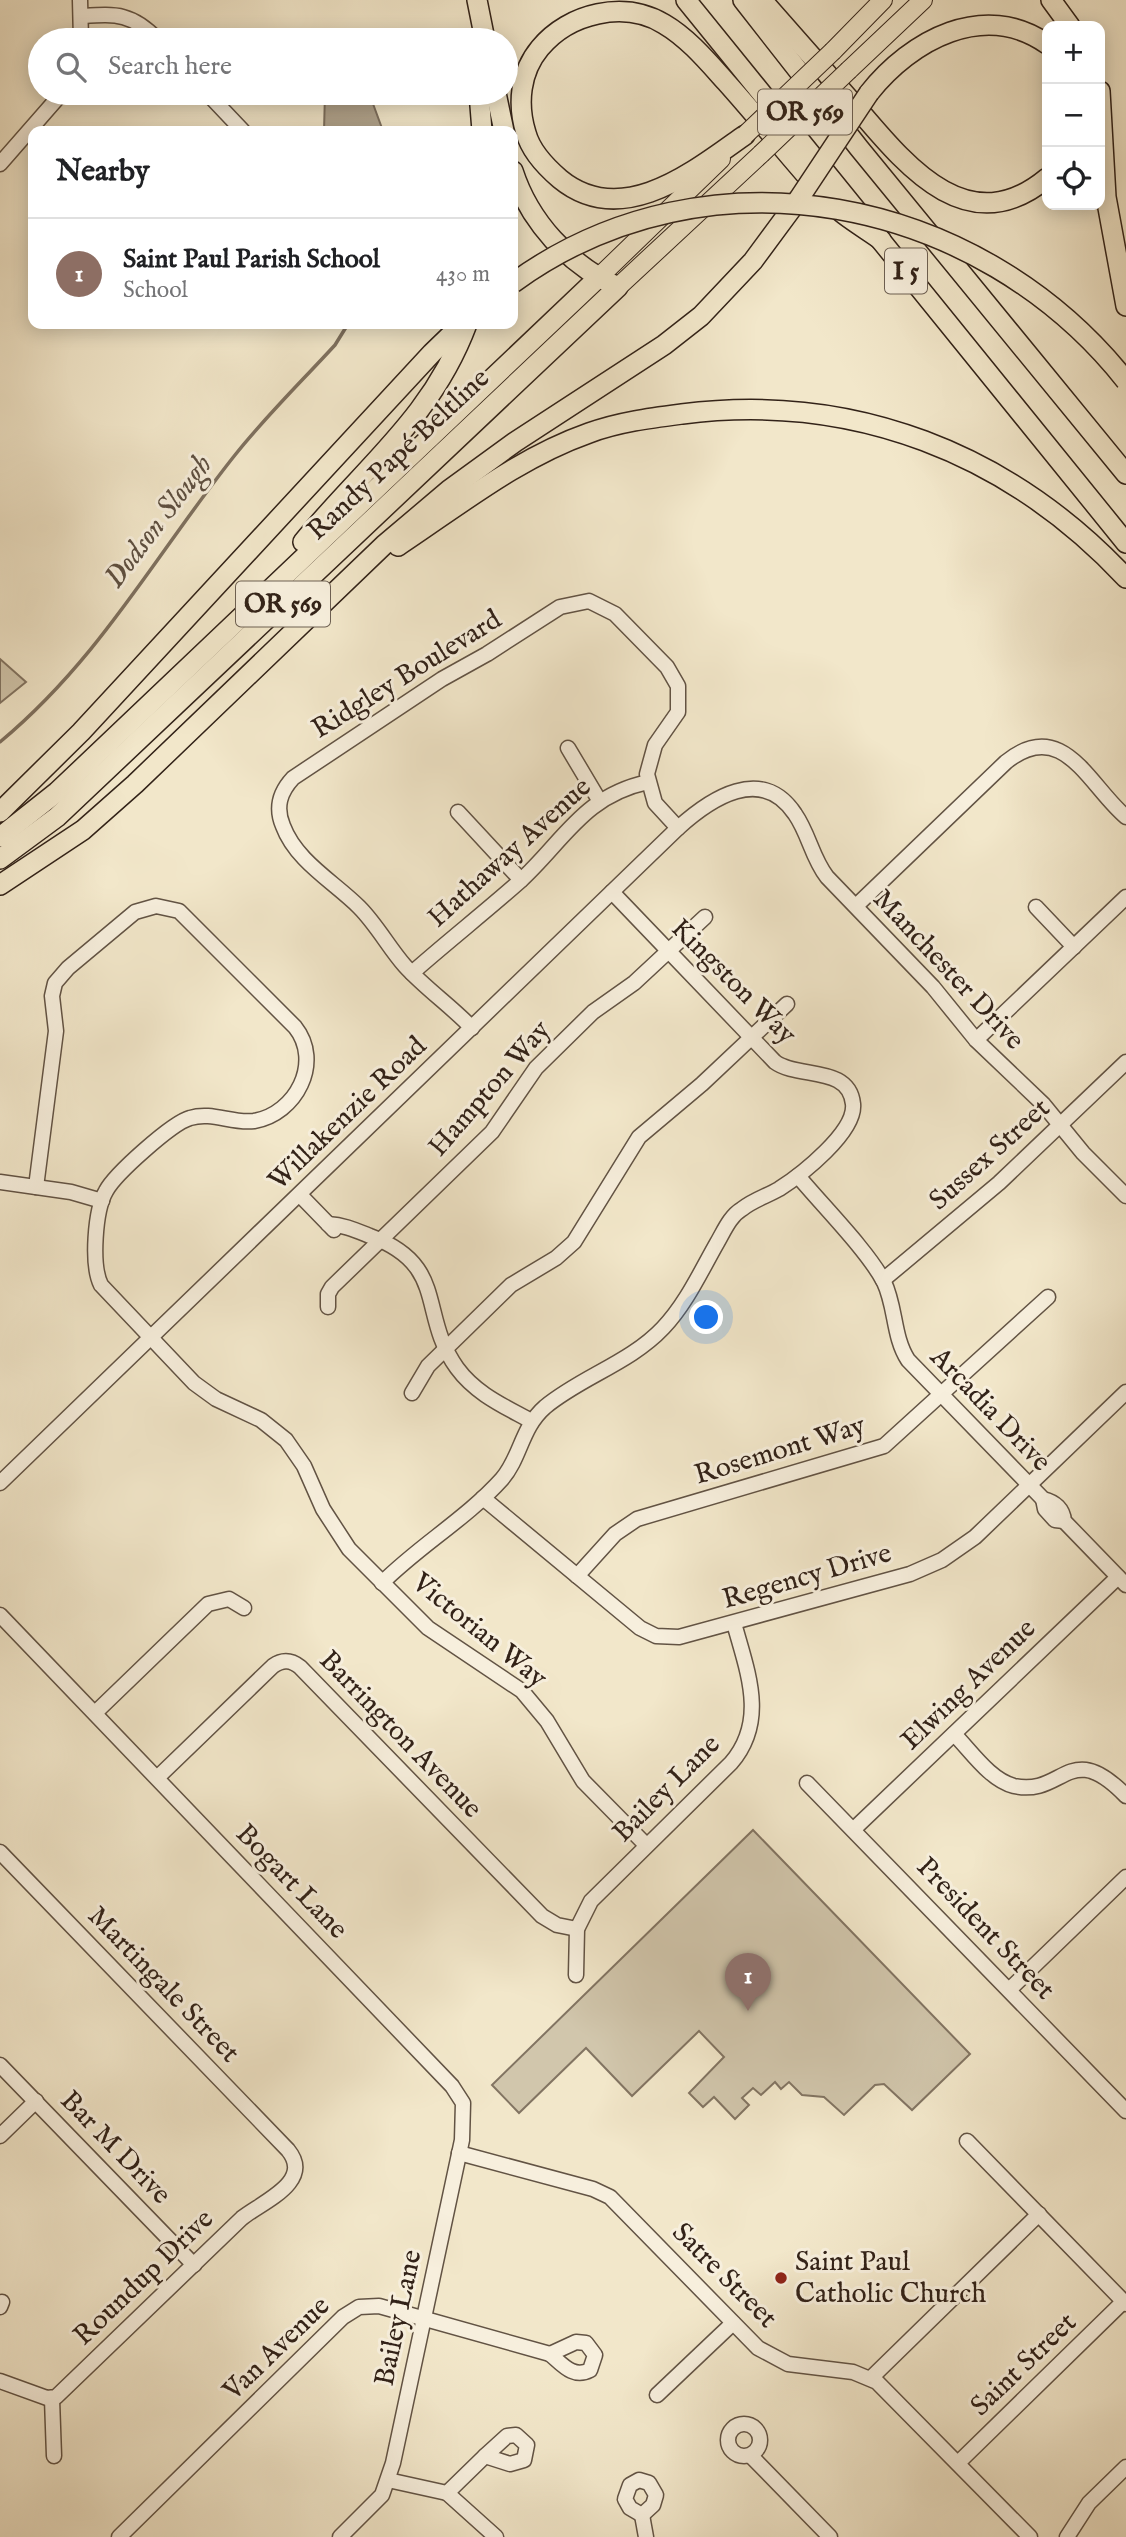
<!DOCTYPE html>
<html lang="en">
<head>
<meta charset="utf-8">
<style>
  body { margin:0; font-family:"IM FELL English",serif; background:#f2f2f2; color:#202124 }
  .controls { position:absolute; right:21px; top:21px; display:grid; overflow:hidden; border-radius:14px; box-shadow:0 4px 18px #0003 }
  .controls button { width:63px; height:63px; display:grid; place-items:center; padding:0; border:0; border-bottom:2px solid #e0e0e0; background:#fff; color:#202124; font:35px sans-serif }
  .you { position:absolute; left:707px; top:1318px; width:24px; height:24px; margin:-18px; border:5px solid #fff; border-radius:50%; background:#1a73e8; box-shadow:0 0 0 10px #1a73e833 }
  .badge { display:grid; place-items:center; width:46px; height:46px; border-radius:50%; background:#2563eb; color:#fff; font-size:23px; font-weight:700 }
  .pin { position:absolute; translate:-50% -58px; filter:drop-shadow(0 2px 4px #0008) }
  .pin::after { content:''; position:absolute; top:37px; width:24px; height:21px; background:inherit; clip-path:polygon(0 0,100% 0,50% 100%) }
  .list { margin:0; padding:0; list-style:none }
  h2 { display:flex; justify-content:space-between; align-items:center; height:91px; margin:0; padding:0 28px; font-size:30px }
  h2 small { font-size:23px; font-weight:400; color:#757577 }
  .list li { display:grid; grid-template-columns:46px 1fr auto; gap:21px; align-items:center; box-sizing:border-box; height:112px; padding:0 28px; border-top:2px solid #e0e0e0 }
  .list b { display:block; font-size:26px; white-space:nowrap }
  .list p { margin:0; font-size:23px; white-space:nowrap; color:#757577 }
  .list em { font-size:23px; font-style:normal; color:#757577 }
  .icon { flex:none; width:38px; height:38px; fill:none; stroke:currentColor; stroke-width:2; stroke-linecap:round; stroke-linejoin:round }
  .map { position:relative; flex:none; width:1126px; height:2537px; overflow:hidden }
  .search { position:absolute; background:#fff; box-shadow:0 4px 18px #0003; left:28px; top:28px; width:490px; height:77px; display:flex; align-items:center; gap:18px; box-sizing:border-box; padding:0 24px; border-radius:38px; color:#757577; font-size:26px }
  .panel { position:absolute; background:#fff; box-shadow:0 4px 18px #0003; left:28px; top:126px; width:490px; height:203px; border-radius:14px }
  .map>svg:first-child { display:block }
</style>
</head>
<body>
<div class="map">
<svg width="1126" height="2537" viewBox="0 0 1126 2537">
  <rect width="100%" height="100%" fill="#f2e7ca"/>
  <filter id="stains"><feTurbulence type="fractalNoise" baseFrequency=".00286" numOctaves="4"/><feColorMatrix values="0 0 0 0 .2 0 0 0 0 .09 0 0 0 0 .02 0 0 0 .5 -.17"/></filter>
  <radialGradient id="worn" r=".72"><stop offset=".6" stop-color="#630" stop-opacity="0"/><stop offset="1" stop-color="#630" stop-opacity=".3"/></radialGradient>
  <g fill="#d1c6ac" stroke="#827462" stroke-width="2">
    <path d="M0,659L26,682L0,703Z"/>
    <path d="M753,1830L970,2054L912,2110L884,2084L875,2085L844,2115L824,2097L802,2095L789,2082L781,2089L775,2082L761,2095L753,2088L742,2098L749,2105L735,2119L714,2097L703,2107L689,2093L724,2057L699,2031L632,2096L586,2048L519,2113L492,2085Z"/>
  </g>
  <path fill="#b1a48d" stroke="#7e705e" stroke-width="2" d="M325,93H369L383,131H324Z"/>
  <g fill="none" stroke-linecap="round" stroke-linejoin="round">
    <path stroke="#7e705e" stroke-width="3.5" d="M0,742C100,659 156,554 235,455C266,416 302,381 335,345L348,324"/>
    <defs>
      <g id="minor">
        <path d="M80,0L81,40"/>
        <path d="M83,16C117,14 132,13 158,40"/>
        <path d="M207,93L243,131"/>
        <path d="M0,164L62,93"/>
        <path d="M568,748L599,800"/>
        <path d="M458,812L521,880"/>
        <path d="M856,906L1006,762C1063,716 1089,786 1126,817"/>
        <path d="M1036,907L1074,947"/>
        <path d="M412,973C447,942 484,913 519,882C564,841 583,796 648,782"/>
        <path d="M472,1028C451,1006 426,989 405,966C389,948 377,925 359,907C334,882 296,861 283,826C275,807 280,792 293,778L442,679L487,654L560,607L589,601L615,614L667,667L678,686V712L655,745L647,774L655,803L678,828"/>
        <path d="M976,1040L1126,897"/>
        <path d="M798,1176C822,1205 868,1251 884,1282C896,1307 893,1337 908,1360L1043,1499C1055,1502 1063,1509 1064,1521L1126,1585"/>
        <path d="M0,1182L71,1192L102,1201"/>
        <path d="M36,1187L56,1031L52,996L55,983L68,968L135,912L156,906L179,911L295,1027C323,1062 296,1114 254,1121C232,1124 212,1111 190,1118C172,1123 115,1174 106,1191C95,1210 91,1265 101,1285L194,1383L216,1399L261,1420L286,1440L304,1466L323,1509L349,1549L428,1628L522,1691L547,1721L583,1781L646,1845"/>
        <path d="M300,1195L334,1230"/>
        <path d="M328,1224C344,1225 355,1230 370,1236C449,1265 418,1314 457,1368C476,1394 504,1406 531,1421"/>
        <path d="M883,1280L999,1183L1126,1062"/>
        <path d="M328,1307V1294L332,1287L492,1132L536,1068L593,1012L634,983L705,917"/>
        <path d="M412,1393L428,1366L511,1285L556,1258L574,1242L639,1137L702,1084L787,1004"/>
        <path d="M0,1483L678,828C710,799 762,764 795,814C809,834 812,858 827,877L933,987L976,1040L1043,1104L1083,1153L1126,1196"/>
        <path d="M483,1498L640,1628L656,1636L679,1637L910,1574L942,1560L975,1537L1126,1392"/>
        <path d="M1043,1499L1045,1509L1055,1520L1064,1521"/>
        <path d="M577,1576L615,1534L637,1519L884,1446L1048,1297"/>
        <path d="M382,1583C420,1545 466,1519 502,1479C521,1457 521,1428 545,1407C581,1377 630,1363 663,1328C686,1304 701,1271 717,1243C724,1231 730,1216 742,1209C753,1200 767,1196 779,1189C801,1175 856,1132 853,1104C849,1065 798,1079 775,1062L612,892"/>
        <path d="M0,1615L452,2086L463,2103L462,2140L393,2463L382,2495L340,2537"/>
        <path d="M95,1713L208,1604L229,1599L244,1608"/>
        <path d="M954,1734C971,1751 990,1780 1014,1786C1064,1797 1069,1737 1126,1796"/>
        <path d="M158,1777L273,1666C283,1659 291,1660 300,1667L542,1916L557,1925L577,1929"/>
        <path d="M807,1783L1126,2111"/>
        <path d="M854,1829L1118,1577"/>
        <path d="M0,1852L288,2150C314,2182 262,2202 242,2218L56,2397L47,2398L0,2381"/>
        <path d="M576,1975L577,1929L591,1901L731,1763C768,1720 747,1671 734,1623"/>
        <path d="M1010,1989L1126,1877"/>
        <path d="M0,2065L194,2265"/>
        <path d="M0,2136L36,2101"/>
        <path d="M967,2141L1126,2304"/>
        <path d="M459,2153L593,2189L610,2197L758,2348L788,2364L853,2372L877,2382L1030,2537"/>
        <path d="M0,2307L2,2302"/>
        <path d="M576,2342L586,2343L595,2355L590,2370C573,2379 562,2364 550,2354Z"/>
        <path d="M871,2378L1039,2214"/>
        <path d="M657,2395L733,2323"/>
        <path d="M52,2399L54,2456"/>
        <circle cx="744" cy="2440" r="16"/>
        <path d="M516,2435L527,2445L524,2460L510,2464L485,2456L507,2436Z"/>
        <path d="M751,2456L830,2537"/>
        <path d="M958,2463L1124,2301"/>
        <path d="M388,2480L447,2493L485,2456"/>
        <path d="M639,2480L649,2483L656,2495L653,2505L642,2515L630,2508L625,2499L630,2485Z"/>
        <path d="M447,2493L496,2537"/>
        <path d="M642,2515L646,2537"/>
        <path d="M119,2537L343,2317L359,2307L379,2306L550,2354"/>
        <path d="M1067,2537L1089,2503L1126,2467"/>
      </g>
      <g id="major">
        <path d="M833,51L883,0"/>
        <path d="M849,70L923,0"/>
        <path d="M598,278L721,159"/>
        <path d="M618,287L761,154"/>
      </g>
      <g id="highway">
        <path d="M477,0L485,40"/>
        <path d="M686,0L1126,543"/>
        <path d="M743,0L859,148L1126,474"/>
        <path d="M762,0C792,34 821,67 851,101C901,159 965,246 1047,178"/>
        <path d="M1051,0L1070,26"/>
        <path d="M1100,91L1106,197L1126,306"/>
        <path d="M479,93L482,131"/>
        <path d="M496,93L504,131"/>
        <path d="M869,93C911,40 984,0 1047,44"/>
        <path d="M745,135C694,171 622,230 560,179C546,167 531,152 526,133C517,104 520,72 540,48C569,13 624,0 664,24C688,38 708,62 726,82C760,120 792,160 826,198C841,215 863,227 881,240"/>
        <path d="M303,542C364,467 432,418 467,324"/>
        <path d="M398,546C460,505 518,458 589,433C619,422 651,418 682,414C853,392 1009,453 1126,578"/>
        <path d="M0,812L81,732L432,353L462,324"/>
        <path d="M0,837L57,792L598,278"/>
        <path d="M0,859L57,817L618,287C569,265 529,221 513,171"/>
        <path d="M0,885L83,830L135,784L384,545L449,490L515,442L664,345L701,316L753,261L798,200"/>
      </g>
    </defs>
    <use href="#minor" stroke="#625344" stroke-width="17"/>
    <use href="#major" stroke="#322218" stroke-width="20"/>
    <use href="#highway" stroke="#322218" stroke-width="22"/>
    <use href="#minor" stroke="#f7efdd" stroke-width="14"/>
    <use href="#major" stroke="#f2e7ca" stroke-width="18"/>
    <use href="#highway" stroke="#f2e7ca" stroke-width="19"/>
    <defs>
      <g id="major-bridge">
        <path d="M745,135L833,51"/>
        <path d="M761,154L849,70"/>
      </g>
      <g id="highway-bridge">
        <path d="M798,200L869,93"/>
        <path d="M513,283C708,141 980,196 1126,381"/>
      </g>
    </defs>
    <use href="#major-bridge" stroke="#322218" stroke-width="20" stroke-linecap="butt"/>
    <use href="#highway-bridge" stroke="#322218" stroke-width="22" stroke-linecap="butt"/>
    <use href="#major-bridge" stroke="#f2e7ca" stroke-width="18"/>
    <use href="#highway-bridge" stroke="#f2e7ca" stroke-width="19"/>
  </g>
  <circle fill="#8f2418" stroke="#f7efdd" stroke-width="2.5" cx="781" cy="2278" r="7"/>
  <g text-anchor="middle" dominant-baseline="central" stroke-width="6" stroke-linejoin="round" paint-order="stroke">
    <g fill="#f7efdd" stroke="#6d6053" stroke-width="2">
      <rect x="758" y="89.5" width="94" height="45" rx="5"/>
      <rect x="885" y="248.5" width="42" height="45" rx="5"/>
      <rect x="236" y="581.5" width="94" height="45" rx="5"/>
    </g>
    <g font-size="26" font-weight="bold" fill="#322218">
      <text x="805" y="112">OR 569</text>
      <text x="906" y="271">I 5</text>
      <text x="283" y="604">OR 569</text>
    </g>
    <g font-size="28" fill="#322218" stroke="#f7efdd">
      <text transform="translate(399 455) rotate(-43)">Randy Papé Beltline</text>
      <text transform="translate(407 675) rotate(-32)">Ridgley Boulevard</text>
      <text transform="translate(510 853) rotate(-42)">Hathaway Avenue</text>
      <text transform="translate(948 970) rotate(47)">Manchester Drive</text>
      <text transform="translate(733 982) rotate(45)">Kingston Way</text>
      <text transform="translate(490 1089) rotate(-49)">Hampton Way</text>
      <text transform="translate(348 1114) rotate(-44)">Willakenzie Road</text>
      <text transform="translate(990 1155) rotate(-42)">Sussex Street</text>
      <text transform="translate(990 1410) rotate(46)">Arcadia Drive</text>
      <text transform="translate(780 1451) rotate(-17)">Rosemont Way</text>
      <text transform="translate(807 1577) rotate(-16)">Regency Drive</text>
      <text transform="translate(479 1631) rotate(39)">Victorian Way</text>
      <text transform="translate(969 1685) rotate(-44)">Elwing Avenue</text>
      <text transform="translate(400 1735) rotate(46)">Barrington Avenue</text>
      <text transform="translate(667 1789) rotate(-45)">Bailey Lane</text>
      <text transform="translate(291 1882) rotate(46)">Bogart Lane</text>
      <text transform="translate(985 1929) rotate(46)">President Street</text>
      <text transform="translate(163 1985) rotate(46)">Martingale Street</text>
      <text transform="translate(115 2148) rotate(46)">Bar M Drive</text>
      <text transform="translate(724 2276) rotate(45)">Satre Street</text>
      <text transform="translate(144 2278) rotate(-44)">Roundup Drive</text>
      <text transform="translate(399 2318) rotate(-78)">Bailey Lane</text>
      <text transform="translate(277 2349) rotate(-44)">Van Avenue</text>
      <text transform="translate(1024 2365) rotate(-44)">Saint Street</text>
    </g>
    <g font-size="28" fill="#322218" stroke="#f7efdd" text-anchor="start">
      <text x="795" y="2262">Saint Paul<tspan x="795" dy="32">Catholic Church</tspan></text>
    </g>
    <g font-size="30" font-style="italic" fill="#5e5041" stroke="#f7efdd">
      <text transform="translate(159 522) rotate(-53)">Dodson Slough</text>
    </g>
  </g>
  <rect width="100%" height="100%" filter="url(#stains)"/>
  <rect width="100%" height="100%" fill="url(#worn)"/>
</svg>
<div class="controls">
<button>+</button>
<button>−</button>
<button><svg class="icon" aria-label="locate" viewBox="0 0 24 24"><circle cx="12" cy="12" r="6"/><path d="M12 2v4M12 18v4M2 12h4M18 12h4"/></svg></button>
</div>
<div class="you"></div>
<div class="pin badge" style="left:748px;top:2011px;background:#8d6e63">1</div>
<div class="search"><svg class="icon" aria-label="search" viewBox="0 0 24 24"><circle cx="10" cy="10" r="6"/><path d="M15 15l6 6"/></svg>Search here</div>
<section class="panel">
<h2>Nearby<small></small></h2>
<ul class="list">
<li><span class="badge" style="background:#8d6e63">1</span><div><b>Saint Paul Parish School</b><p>School</p></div><em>430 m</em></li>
</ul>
</section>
</div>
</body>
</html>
